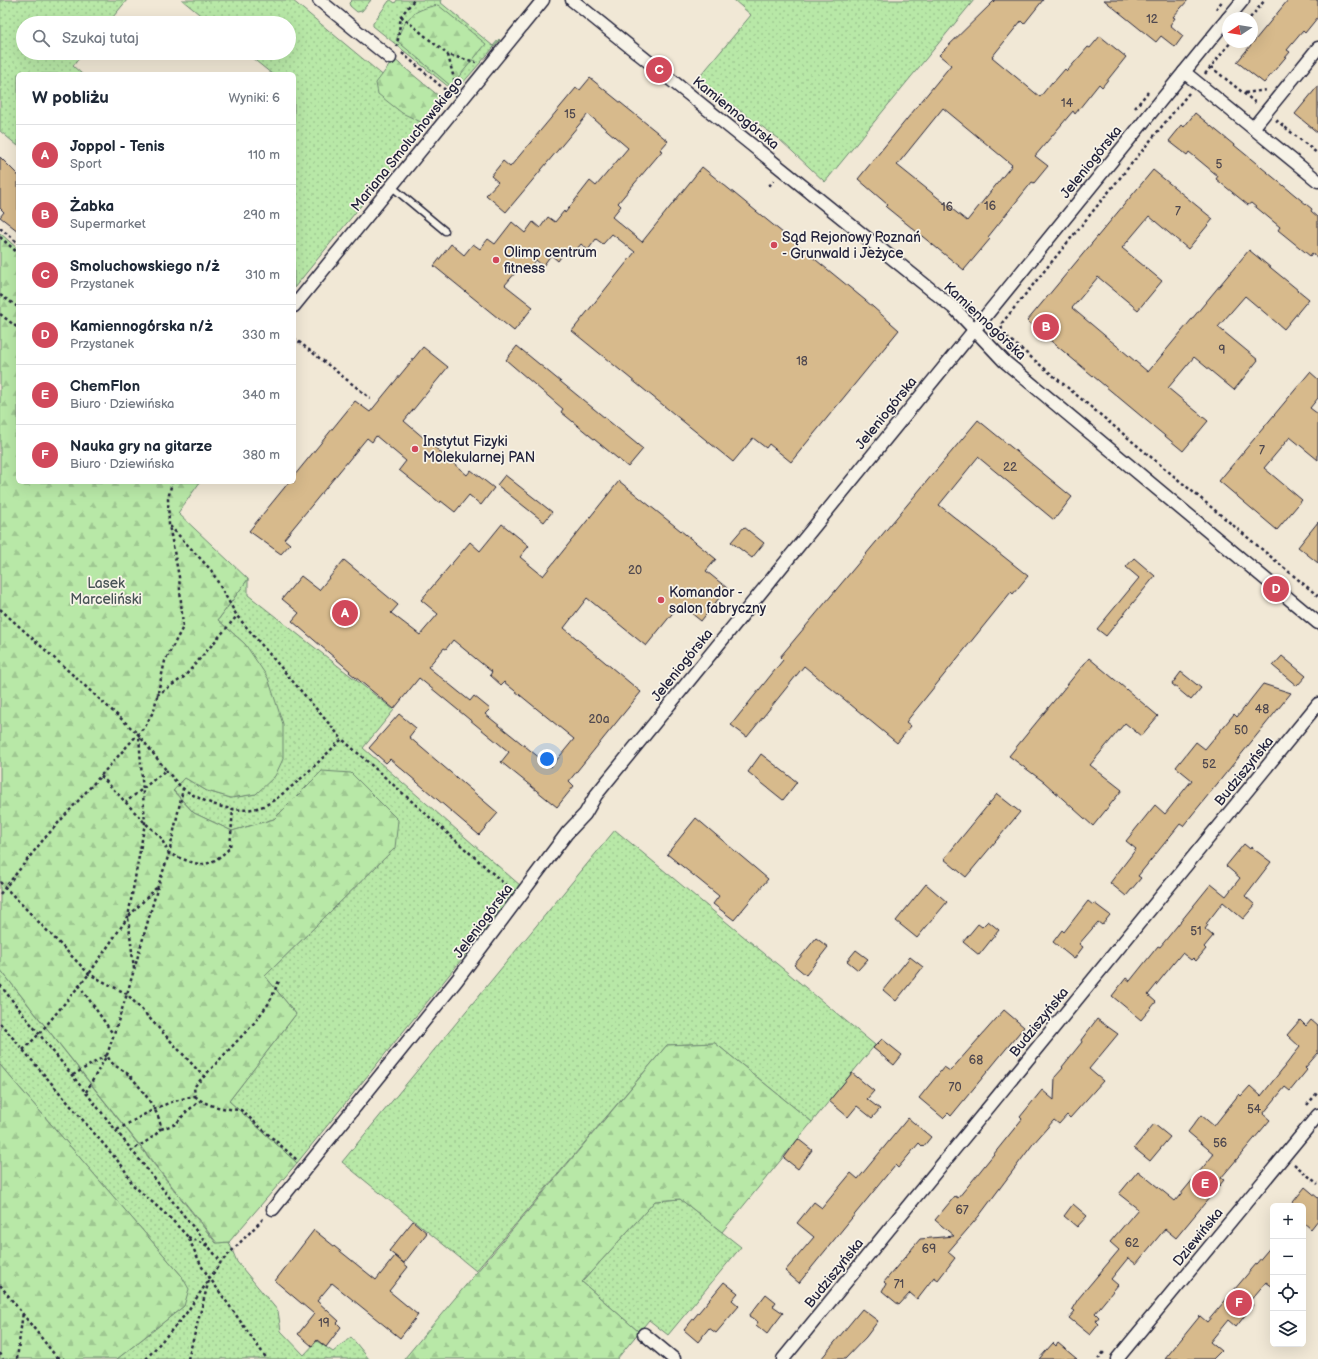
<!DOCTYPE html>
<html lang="pl">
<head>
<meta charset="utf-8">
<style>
  body { margin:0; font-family:"Balsamiq Sans",sans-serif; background:#f6f6f7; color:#1f2937 }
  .controls { position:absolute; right:12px; bottom:12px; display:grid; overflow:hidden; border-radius:6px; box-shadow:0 4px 16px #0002 }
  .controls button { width:36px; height:36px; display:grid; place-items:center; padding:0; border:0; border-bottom:1px solid #e0e1e3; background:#fff; color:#1f2937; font:20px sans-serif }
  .compass { position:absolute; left:1222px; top:12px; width:36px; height:36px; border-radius:50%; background:#fff; box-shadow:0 4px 16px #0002; rotate:258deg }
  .you { position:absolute; left:547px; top:759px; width:14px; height:14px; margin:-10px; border:3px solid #fff; border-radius:50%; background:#1a73e8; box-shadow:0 0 0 6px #1a73e833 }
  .badge { display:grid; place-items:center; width:26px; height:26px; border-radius:50%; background:#d1495b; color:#fff; font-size:13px; font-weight:700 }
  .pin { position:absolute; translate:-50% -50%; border:2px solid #fff; box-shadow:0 1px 4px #0006 }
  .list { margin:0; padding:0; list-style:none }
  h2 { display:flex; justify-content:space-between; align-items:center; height:52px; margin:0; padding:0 16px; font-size:17px }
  h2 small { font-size:13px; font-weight:400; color:#747a83 }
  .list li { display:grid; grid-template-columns:26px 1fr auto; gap:12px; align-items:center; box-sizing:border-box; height:60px; padding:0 16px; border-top:1px solid #e0e1e3 }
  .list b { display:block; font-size:15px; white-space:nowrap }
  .list p { margin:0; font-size:13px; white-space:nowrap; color:#747a83 }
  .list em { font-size:13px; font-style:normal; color:#747a83 }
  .icon { flex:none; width:22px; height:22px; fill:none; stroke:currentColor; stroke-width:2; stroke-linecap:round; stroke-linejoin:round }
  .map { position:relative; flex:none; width:1318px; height:1359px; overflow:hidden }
  .search { position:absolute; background:#fff; box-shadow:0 4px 16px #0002; left:16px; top:16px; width:280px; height:44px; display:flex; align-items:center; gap:10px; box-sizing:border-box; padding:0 14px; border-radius:22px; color:#747a83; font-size:15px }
  .panel { position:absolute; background:#fff; box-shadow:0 4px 16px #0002; left:16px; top:72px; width:280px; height:412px; border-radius:6px }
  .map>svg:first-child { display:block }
</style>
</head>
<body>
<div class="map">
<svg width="1318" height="1359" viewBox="0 0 1318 1359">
  <defs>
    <pattern id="grass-dots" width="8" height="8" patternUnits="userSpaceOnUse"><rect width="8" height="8" fill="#b8e8a7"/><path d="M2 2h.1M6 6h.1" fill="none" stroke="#9ec791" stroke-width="1.8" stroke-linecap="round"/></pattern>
    <pattern id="forest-firs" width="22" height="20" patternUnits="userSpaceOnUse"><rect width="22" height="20" fill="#b8e8a7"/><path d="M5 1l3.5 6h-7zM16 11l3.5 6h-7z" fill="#9ec791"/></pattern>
  </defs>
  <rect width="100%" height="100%" fill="#f1e8d6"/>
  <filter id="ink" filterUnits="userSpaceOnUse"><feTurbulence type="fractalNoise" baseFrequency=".025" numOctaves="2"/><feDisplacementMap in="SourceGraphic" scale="8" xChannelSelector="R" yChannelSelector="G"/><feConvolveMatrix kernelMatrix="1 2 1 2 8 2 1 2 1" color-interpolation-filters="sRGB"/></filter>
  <g filter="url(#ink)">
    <g fill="url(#grass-dots)" stroke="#6d8571">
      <path d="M0,0H127L108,23H23V53H83L73,66L82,74H18V146L0,131Z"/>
      <path d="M182,0H292L433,117L419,135C403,137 395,156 390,170L294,288V74H272L246,53H289V23H210Z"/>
      <path d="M352,0H371L362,11L357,12L350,6L349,3Z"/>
      <path d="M391,0L395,3L397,0H441L440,2L493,46L499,39L500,40L455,92L373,26V23L389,1Z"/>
      <path d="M734,0H974L825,182L778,138L697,80L751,15Z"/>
      <path d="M248,579V595L394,710L363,748L521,886L297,1163L229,1101L296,1014L265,976L395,848L322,771L274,819L232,831L194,813L173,790L185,778L207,791L231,798L256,794L245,644L218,620Z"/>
      <path d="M615,830L875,1045L812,1122L715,1043L667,1045L476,1271L342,1162Z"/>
      <path d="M0,969L216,1243L229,1242L237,1262L278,1311L281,1331L304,1355L317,1341L333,1352L351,1337L369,1359H117L184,1306L181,1275L0,1065Z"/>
      <path d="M680,1199L741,1247L668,1335L649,1320L639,1332L582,1282L655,1201Z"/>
    </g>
    <g fill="url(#forest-firs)" stroke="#6d8571">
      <path d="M438,5L486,44L451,86L396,40C407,17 412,10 438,5Z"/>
      <path d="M394,59L440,97L423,123L402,113L378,94L376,83Z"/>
      <path d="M0,233L18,249V482H200L178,513L248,579L218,620L245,644L268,678L283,724V759L275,776L256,794L231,798L207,791L185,778L173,791L194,813L232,831L274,819L322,771L351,773L398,820L395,848L265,976L296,1014L229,1101L297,1163L229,1242L217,1243L0,969Z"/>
      <path d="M715,1043L812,1122L722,1232L680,1199L655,1201L582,1282L639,1332L617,1359H404L667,1045Z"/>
      <path d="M0,1065L181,1275L189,1289L184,1306L117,1359H0Z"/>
    </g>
    <g fill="#d7ba8c" stroke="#22223b" fill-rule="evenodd">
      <path d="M995,0H1043L1024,24L1021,21L992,57L1040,97L1052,82L1053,83L1065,69L1067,71L1088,47L1090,48L1100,36L1126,57L1102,87L1099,84L1075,114L1073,111L1035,156L1048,166L1034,183L1032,182L988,237L990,239L964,270L886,207L888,205L858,179L951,65L939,55ZM943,108L1012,165L967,221L897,165Z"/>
      <path d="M1104,0H1188L1173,17L1175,18L1170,25L1183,36L1175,47L1161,36L1156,42Z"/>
      <path d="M1288,0H1318V17L1305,33L1303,31L1287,50L1290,52L1264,83L1237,62Z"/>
      <path d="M590,78L668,141L660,150L662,151L618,203L621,206L612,217L642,242L702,167L865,300L899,330L791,462L769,444L766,448L753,438L733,462L572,331L635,252L612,234L603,244L596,239L588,250L581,244L572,255L566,250L558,261L551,255L543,266L536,260L527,271L521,266L505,285L533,307L514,331L434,266L451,244L464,255L473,244L480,249L488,239L495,244L512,222L525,233L533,222L540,228L548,217L555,222L564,211L565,213L590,181L596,186L628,148L588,114L506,212L486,195L498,182L491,176L503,161L510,167L576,88L580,90Z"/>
      <path d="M1318,86V133L1295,114Z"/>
      <path d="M1195,113L1312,209L1311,211L1318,217V258L1312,253L1310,256L1278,230L1280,227L1251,203L1248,205L1216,179L1218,176L1189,152L1187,155L1169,141L1182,125L1184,127Z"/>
      <path d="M0,157L18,175V231L0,217L4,212L0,208Z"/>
      <path d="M1153,170L1213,219L1188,249L1149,216L1122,248L1162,281L1138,310L1098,277L1072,308L1148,372L1249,250L1309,299L1284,329L1245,296L1218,327L1258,360L1234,390L1194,357L1168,388L1208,421L1183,451L1027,321Z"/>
      <path d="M517,346L643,449L628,467L561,412L563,409L506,360Z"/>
      <path d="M423,347L448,367L404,421L467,475L471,470L494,488L481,505L469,495L455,512L441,501L440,503L399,470L406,461L376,436L372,442L367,438L284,539L290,544L281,554L249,531L289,482H294V476L355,401L370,412Z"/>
      <path d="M1310,372L1318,379V398L1310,408L1318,414V460L1290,437L1264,468L1302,500L1277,530L1219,481Z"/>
      <path d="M978,420L1072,497L1054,520L978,457L939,505L1028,576L1013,594L1011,592L906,722L911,726L897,743L804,666L747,737L731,725L783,660L780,657Z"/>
      <path d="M505,475L552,512L544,522L497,485Z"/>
      <path d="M619,481L716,559L706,571L727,588L701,621L680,604L646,646L587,598L564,628L641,692L569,781L574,786L557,807L501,762L509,752L419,678L394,709L349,672L350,671L292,621L299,613L282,599L301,576L319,590L344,560L398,605L391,613L420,635L438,614L421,600L470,542L480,551L502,524L529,546L520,557L543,576ZM453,640L492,672L490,675L501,685L504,682L574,739L551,767L485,714L490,709L474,696L470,701L428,667L444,648L446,649Z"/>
      <path d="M1318,522V563L1298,547Z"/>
      <path d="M744,527L764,543L752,558L731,542Z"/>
      <path d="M1134,558L1155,576L1106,636L1097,629L1139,578L1126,567Z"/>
      <path d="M1282,656L1306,676L1297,686L1273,666Z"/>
      <path d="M1089,658L1158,716L1141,736L1125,723L1090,765L1122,790L1093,826L1044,782L1009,756Z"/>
      <path d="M1181,672L1201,688L1191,700L1172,684Z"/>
      <path d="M1263,684L1291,693L1183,826L1180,824L1138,876L1141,878L1126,896L1110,883L1136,849L1126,841L1155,805L1165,814L1192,780L1176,767L1196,742L1205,749L1234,714L1237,717Z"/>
      <path d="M399,714L416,728L409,737L498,813L479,835L390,759L386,763L369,748Z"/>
      <path d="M761,754L797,782L783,800L748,772Z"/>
      <path d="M997,794L1020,812L966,877L944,859Z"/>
      <path d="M696,818L768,879L734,920L713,904L719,896L667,854Z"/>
      <path d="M1244,844L1250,849L1251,847L1271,862L1245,896L1255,905L1243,919L1223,902L1206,924L1208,925L1205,929L1213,936L1204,947L1206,949L1196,961L1193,958L1191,960L1182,953L1148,995L1156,1002L1141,1020L1112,996L1126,978L1130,981L1158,946L1160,947L1211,884L1226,896L1240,878L1226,866Z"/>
      <path d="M926,884L947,902L917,938L896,921Z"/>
      <path d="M1088,901L1093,905L1094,903L1110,915L1102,925L1098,922L1079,944L1083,947L1074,959L1053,942L1062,930L1064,932Z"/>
      <path d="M988,921L999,930L979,955L963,942L978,924L982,927Z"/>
      <path d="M816,938L828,947L806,975L794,965Z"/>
      <path d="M856,950L868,959L858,970L847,961Z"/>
      <path d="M910,957L923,967L896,1001L883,990Z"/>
      <path d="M1004,1010L1024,1027L951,1116L948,1113L943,1118L919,1098L944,1067L950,1071Z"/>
      <path d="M1097,1019L1118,1034L1089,1069L1103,1081L1070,1118L1067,1115L1059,1124L1054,1120L1033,1144L979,1216L948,1252L955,1258L938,1280L934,1277L917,1299L910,1293L899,1305L882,1291L886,1284L884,1282L920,1239L954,1236L935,1220L955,1196L958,1198L977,1175L1022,1119L1020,1117L1042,1090L1054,1100L1055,1077L1063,1068L1062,1067L1082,1042L1081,1040Z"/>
      <path d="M1300,1020L1306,1026L1311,1020L1318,1026V1053L1305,1068L1307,1070L1290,1091L1285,1087L1263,1114L1270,1120L1221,1178L1224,1180L1176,1238L1165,1229L1136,1264L1128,1258L1111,1279L1118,1285L1095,1313L1099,1317L1096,1321L1099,1324L1090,1335L1069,1318L1075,1311L1072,1309L1078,1299L1119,1250L1110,1242L1138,1209L1119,1194L1138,1171L1175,1201L1214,1154L1188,1132L1201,1115L1214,1126L1239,1094L1241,1096L1250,1086L1261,1096L1300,1047L1287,1035Z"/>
      <path d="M882,1039L902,1055L894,1065L873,1048Z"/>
      <path d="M852,1073L874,1091L867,1099L880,1109L872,1118L857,1106L848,1117L829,1101Z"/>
      <path d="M908,1118L931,1137L923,1147L919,1143L898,1168L895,1165L799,1283L785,1271L814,1237L797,1223L814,1202L822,1208L851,1173L858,1179Z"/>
      <path d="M1154,1124L1170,1137L1150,1161L1134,1148Z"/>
      <path d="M798,1139L812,1150L798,1169L784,1158Z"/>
      <path d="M1305,1187L1318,1198V1220L1311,1229L1303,1222V1206H1290Z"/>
      <path d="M1073,1204L1087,1216L1077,1227L1064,1216Z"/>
      <path d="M413,1221L427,1233L404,1263L389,1251Z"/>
      <path d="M314,1230L376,1280L395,1256L408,1267L389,1291L418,1315L400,1338L332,1283L317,1301L339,1321L337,1323L341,1327L326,1347L317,1340L312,1346L298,1334L314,1314L275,1281Z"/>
      <path d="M1273,1244V1287L1266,1282L1249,1302L1253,1305L1236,1327L1228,1320L1210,1342L1221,1351L1213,1359H1165L1200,1316L1207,1322Z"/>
      <path d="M724,1282L738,1293L732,1300L739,1306L716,1333L709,1328L698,1342L684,1330Z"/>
      <path d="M766,1294L776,1302L773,1306L783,1313L767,1334L756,1325L758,1322L749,1316Z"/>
      <path d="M862,1309L878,1321L866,1337L845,1359H821Z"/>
      <path d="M1053,1343L1056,1346L1058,1343L1077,1359H1039Z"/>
    </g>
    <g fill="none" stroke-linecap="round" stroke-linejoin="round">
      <defs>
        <path id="lane" d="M391,186L445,231"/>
        <g id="street">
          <path d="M319,0L390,58"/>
          <path d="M572,0L955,309L1004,361L1318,623"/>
          <path d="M1228,18L1243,0"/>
          <path d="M1184,72L1318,181"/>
          <path d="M1253,128L1318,48"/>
          <path d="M294,306L543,0"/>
          <path d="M273,1209L457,980L567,833L585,814L596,795L1228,18"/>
          <path d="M644,1334L674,1359"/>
          <path d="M783,1359L1318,704"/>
          <path d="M1117,1359L1318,1115"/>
        </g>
      </defs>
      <use href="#lane" stroke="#22223b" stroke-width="9"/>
      <use href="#street" stroke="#22223b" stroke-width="15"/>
      <g stroke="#22223b" stroke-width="2.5" stroke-dasharray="3 3" stroke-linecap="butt">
        <path d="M1216,9L1223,0"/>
        <path d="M401,16L448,55"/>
        <path d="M1250,18L1265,0"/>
        <path d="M397,47L401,16L414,0"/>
        <path d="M402,53L450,94"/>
        <path d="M1211,67L1257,104"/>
        <path d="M1205,74L1231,42"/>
        <path d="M456,87L448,55L476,62"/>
        <path d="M1189,93L1002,323C999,334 1012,341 1020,348L1318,596"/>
        <path d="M1245,93L1267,90"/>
        <path d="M1135,108L1148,92"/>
        <path d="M1276,120L1318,154"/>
        <path d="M769,186L774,180"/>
        <path d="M0,228L18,243"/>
        <path d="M0,237L18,253"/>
        <path d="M0,295L18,307"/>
        <path d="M0,314L18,328"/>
        <path d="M294,338L370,398"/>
        <path d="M170,526L211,570L237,616"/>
        <path d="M0,609L138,734L166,770L126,802"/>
        <path d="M157,695L184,677L237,616L342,739"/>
        <path d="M166,770C172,777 178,785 185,790C208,805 245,819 271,802C297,785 319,761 342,739L509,888"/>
        <path d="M101,776L145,823L160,836L169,854C201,865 204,872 230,848L233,809"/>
        <path d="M0,882L89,974L127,994L205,1078"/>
        <path d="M0,894L43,840L138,734L146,725L154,710L165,661L183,627L179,577L169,525L168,499L172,482"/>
        <path d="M134,969L128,917L158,886"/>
        <path d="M0,985L221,1262"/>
        <path d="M79,985L113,1034"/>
        <path d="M0,1023L123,1167L133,1185L171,1219L188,1237L202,1267L267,1359"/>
        <path d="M23,1050L39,1034L89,974L128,917L145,823L139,735"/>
        <path d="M73,1075L107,1055C112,1067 120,1067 129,1075C137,1082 165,1119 160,1129C155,1138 141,1144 133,1150"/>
        <path d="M86,1092L107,1055L127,994L158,886L169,854L183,789"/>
        <path d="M195,1096C207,1107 225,1109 241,1110L297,1160"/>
        <path d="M1307,1105L1318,1092"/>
        <path d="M161,1129L176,1124L186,1112L200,1101"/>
        <path d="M117,1130C145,1114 163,1102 195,1096L194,1087L254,1023L269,1003L279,981"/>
        <path d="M1294,1164L1318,1184"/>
        <path d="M188,1237L208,1246"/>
        <path d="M0,1285L58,1359"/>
        <path d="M0,1353L3,1359"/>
        <path d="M57,1357L64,1359"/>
        <path d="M17,1359L23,1312"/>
        <path d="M146,1359L185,1315L221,1262L264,1218"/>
        <path d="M188,1359L209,1280"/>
        <path d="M1098,1359L1104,1352"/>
      </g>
      <use href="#lane" stroke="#f7f3e8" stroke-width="6"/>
      <use href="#street" stroke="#f7f3e8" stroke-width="12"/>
    </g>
  </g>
  <g fill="#d1495b" stroke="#f7f3e8" stroke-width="1.5">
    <circle cx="774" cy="245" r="4"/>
    <circle cx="496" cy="260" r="4"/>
    <circle cx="415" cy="449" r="4"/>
    <circle cx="661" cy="600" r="4"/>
  </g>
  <g text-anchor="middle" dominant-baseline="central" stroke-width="3.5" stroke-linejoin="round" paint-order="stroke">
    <g font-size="12" fill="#4f484f">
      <text x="1152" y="19">12</text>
      <text x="1067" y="103">14</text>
      <text x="570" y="114">15</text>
      <text x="1219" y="164">5</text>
      <text x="990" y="206">16</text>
      <text x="947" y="207">16</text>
      <text x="1178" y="211">7</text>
      <text x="1222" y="350">9</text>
      <text x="802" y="361">18</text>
      <text x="1262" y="450">7</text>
      <text x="1010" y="467">22</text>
      <text x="635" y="570">20</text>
      <text x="1262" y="709">48</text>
      <text x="599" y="719">20a</text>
      <text x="1241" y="730">50</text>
      <text x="1209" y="764">52</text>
      <text x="1196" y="931">51</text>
      <text x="976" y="1060">68</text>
      <text x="955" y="1087">70</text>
      <text x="1254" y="1109">54</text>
      <text x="1220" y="1143">56</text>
      <text x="962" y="1210">67</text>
      <text x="1132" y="1243">62</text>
      <text x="929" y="1249">69</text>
      <text x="899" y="1284">71</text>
      <text x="324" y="1323">19</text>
    </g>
    <g font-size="14" fill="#22223b" stroke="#f7f3e8">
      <text transform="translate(736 113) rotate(39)">Kamiennogórska</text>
      <text transform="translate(407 144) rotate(-51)">Mariana Smoluchowskiego</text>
      <text transform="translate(1091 162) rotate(-51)">Jeleniogórska</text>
      <text transform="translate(985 321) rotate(43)">Kamiennogórska</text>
      <text transform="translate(886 413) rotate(-51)">Jeleniogórska</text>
      <text transform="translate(682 665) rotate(-51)">Jeleniogórska</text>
      <text transform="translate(1244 771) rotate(-51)">Budziszyńska</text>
      <text transform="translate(483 921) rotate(-53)">Jeleniogórska</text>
      <text transform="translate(1039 1022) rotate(-51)">Budziszyńska</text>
      <text transform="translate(1198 1237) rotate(-51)">Dziewińska</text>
      <text transform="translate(834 1273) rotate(-51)">Budziszyńska</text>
    </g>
    <g font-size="14" fill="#22223b" stroke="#f7f3e8" text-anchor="start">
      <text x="782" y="237">Sąd Rejonowy Poznań<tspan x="782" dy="16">- Grunwald i Jeżyce</tspan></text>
      <text x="504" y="252">Olimp centrum<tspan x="504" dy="16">fitness</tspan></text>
      <text x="423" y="441">Instytut Fizyki<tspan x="423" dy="16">Molekularnej PAN</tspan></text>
      <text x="669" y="592">Komandor -<tspan x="669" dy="16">salon fabryczny</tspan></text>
    </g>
    <g font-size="14" fill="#485456" stroke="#f7f3e8">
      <text x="106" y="583">Lasek<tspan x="106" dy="16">Marceliński</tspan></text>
    </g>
  </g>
</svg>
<div class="controls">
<button>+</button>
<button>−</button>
<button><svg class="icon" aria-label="locate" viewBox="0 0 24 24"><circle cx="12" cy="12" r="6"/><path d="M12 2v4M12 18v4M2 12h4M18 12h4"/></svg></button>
<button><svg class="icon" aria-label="layers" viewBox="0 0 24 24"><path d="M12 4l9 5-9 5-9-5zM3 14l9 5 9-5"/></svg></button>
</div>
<svg class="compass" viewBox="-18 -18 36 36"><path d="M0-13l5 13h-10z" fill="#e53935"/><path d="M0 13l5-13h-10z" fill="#747a83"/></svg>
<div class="you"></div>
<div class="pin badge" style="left:345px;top:613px">A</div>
<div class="pin badge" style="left:1046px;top:327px">B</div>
<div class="pin badge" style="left:659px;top:70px">C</div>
<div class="pin badge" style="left:1276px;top:589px">D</div>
<div class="pin badge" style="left:1205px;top:1184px">E</div>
<div class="pin badge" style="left:1239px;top:1303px">F</div>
<div class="search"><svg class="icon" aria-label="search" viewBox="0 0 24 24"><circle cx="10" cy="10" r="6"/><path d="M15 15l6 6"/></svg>Szukaj tutaj</div>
<section class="panel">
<h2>W pobliżu<small>Wyniki: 6</small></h2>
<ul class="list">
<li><span class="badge">A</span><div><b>Joppol - Tenis</b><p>Sport</p></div><em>110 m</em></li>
<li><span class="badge">B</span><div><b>Żabka</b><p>Supermarket</p></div><em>290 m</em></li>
<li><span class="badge">C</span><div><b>Smoluchowskiego n/ż</b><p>Przystanek</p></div><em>310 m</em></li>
<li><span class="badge">D</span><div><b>Kamiennogórska n/ż</b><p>Przystanek</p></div><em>330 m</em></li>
<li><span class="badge">E</span><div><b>ChemFlon</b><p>Biuro · Dziewińska</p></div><em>340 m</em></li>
<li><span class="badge">F</span><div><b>Nauka gry na gitarze</b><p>Biuro · Dziewińska</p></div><em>380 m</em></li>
</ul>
</section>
</div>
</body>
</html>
